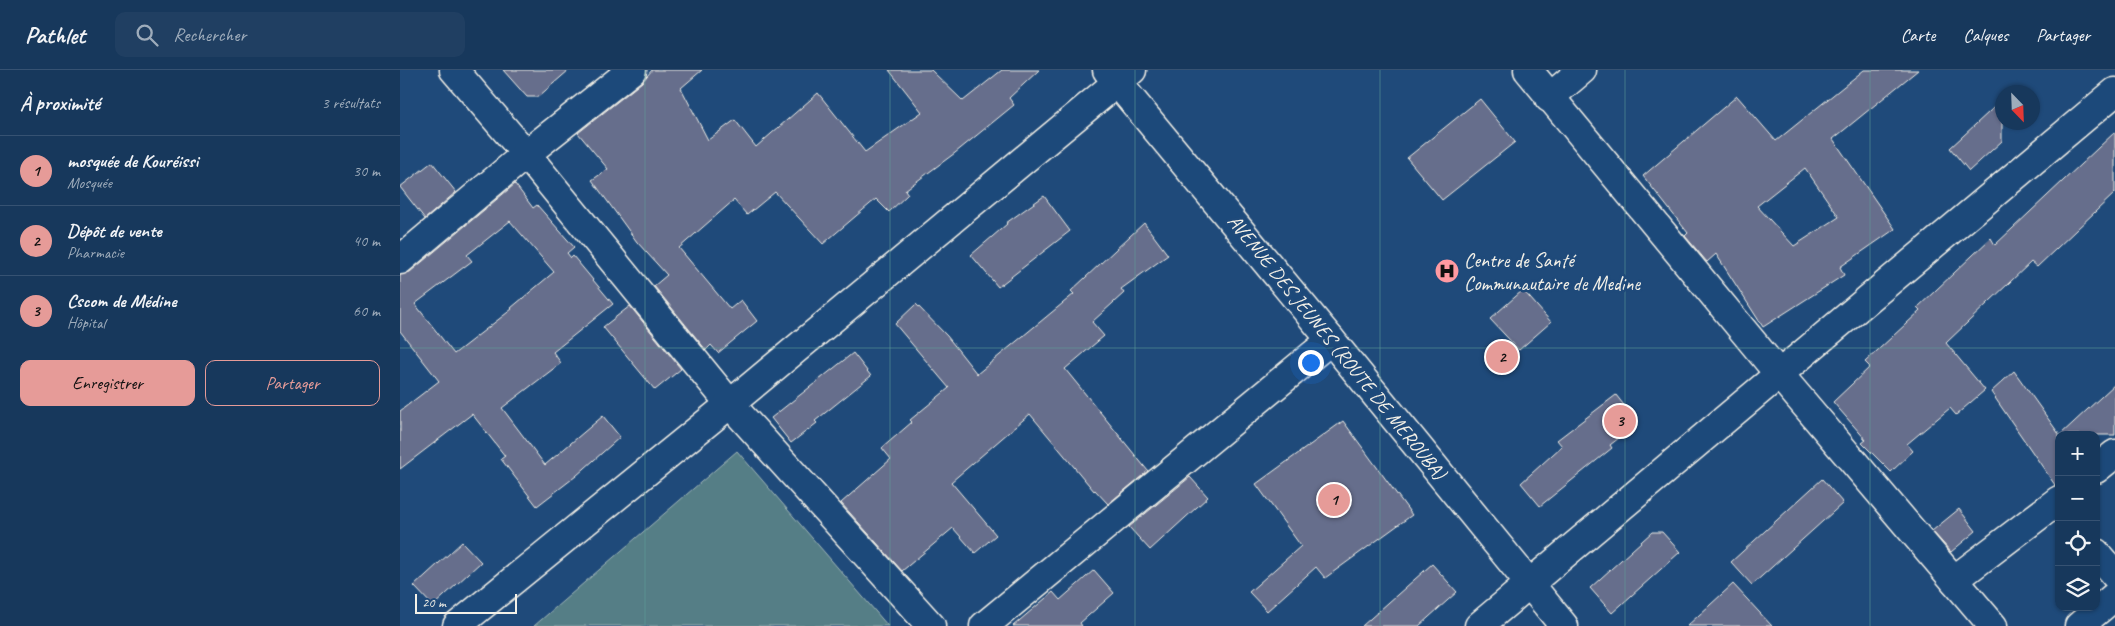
<!DOCTYPE html>
<html lang="fr">
<head>
<meta charset="utf-8">
<style>
  body { margin:0; font-family:Caveat,sans-serif; background:#203f62; color:#f1f3f6 }
  .controls { position:absolute; right:15px; bottom:15px; display:grid; overflow:hidden; border-radius:10px; box-shadow:0 1px 4px #0004 }
  .controls button { width:45px; height:45px; display:grid; place-items:center; padding:0; border:0; border-bottom:1px solid #365272; background:#17385c; color:#f1f3f6; font:25px sans-serif }
  .compass { position:absolute; left:1595px; top:15px; width:45px; height:45px; border-radius:50%; background:#17385c; box-shadow:0 1px 4px #0004; rotate:157deg }
  .scale { position:absolute; left:15px; bottom:12px; width:102px; box-sizing:border-box; padding-left:5px; border:2px solid #f4f1e8; border-top:0; font-size:14px; line-height:18px; white-space:nowrap; color:#f4f1e8; -webkit-text-stroke:4px #1f4a7a; paint-order:stroke }
  .you { position:absolute; left:910px; top:292px; width:18px; height:18px; margin:-12px; border:4px solid #fff; border-radius:50%; background:#1a73e8; box-shadow:0 0 0 8px #1a73e833 }
  .badge { display:grid; place-items:center; width:32px; height:32px; border-radius:50%; background:#e69b98; color:#111; font-size:16px; font-weight:700 }
  .pin { position:absolute; translate:-50% -50%; border:2px solid #fff; box-shadow:0 1px 5px #0006 }
  .list { margin:0; padding:0; list-style:none }
  h2 { display:flex; justify-content:space-between; align-items:center; height:65px; margin:0; padding:0 20px; font-size:21px }
  h2 small { font-size:16px; font-weight:400; color:#9eacbb }
  .list li { display:grid; grid-template-columns:32px 1fr auto; gap:15px; align-items:center; box-sizing:border-box; height:70px; padding:0 20px; border-top:1px solid #365272 }
  .list b { display:block; font-size:19px; white-space:nowrap }
  .list p { margin:0; font-size:16px; white-space:nowrap; color:#9eacbb }
  .list em { font-size:16px; font-style:normal; color:#9eacbb }
  .actions { display:flex; gap:10px; padding:15px 20px }
  .actions a { flex:1; padding:11px 0; border:1px solid #e69b98; border-radius:10px; text-align:center; font-size:18px; color:#e69b98 }
  .actions .main { background:#e69b98; color:#111 }
  .icon { flex:none; width:28px; height:28px; fill:none; stroke:currentColor; stroke-width:2; stroke-linecap:round; stroke-linejoin:round }
  .map { position:relative; flex:none; width:1715px; height:556px; overflow:hidden }
  header { display:flex; align-items:center; gap:30px; box-sizing:border-box; height:70px; padding:0 25px; background:#17385c; border-bottom:1px solid #365272 }
  header strong { font-size:24px }
  nav { display:flex; gap:28px; margin-inline-start:auto; font-size:18px }
  .search { width:350px; height:45px; background:#203f62; display:flex; align-items:center; gap:12px; box-sizing:border-box; padding:0 18px; border-radius:10px; color:#9eacbb; font-size:19px }
  main { display:flex }
  aside { flex:1; background:#17385c }
  .map>svg:first-child { display:block }
</style>
</head>
<body>
<header>
<strong>Pathlet</strong>
<div class="search"><svg class="icon" aria-label="search" viewBox="0 0 24 24"><circle cx="10" cy="10" r="6"/><path d="M15 15l6 6"/></svg>Rechercher</div>
<nav><a>Carte</a><a>Calques</a><a>Partager</a></nav>
</header>
<main>
<aside>
<h2>À proximité<small>3 résultats</small></h2>
<ul class="list">
<li><span class="badge">1</span><div><b>mosquée de Kouréissi</b><p>Mosquée</p></div><em>30 m</em></li>
<li><span class="badge">2</span><div><b>Dépôt de vente</b><p>Pharmacie</p></div><em>40 m</em></li>
<li><span class="badge">3</span><div><b>Cscom de Médine</b><p>Hôpital</p></div><em>60 m</em></li>
</ul>
<div class="actions"><a class="main">Enregistrer</a><a>Partager</a></div>
</aside>
<div class="map">
<svg width="1715" height="556" viewBox="0 0 1715 556">
  <rect width="100%" height="100%" fill="#1f4a7a"/>
  <filter id="ink" filterUnits="userSpaceOnUse"><feTurbulence type="fractalNoise" baseFrequency=".02" numOctaves="2"/><feDisplacementMap in="SourceGraphic" scale="10" xChannelSelector="R" yChannelSelector="G"/><feConvolveMatrix kernelMatrix="1 2 1 2 8 2 1 2 1" color-interpolation-filters="sRGB"/></filter>
  <g filter="url(#ink)">
    <path fill="#547e86" stroke="#a4b8b7" d="M337,381L488,556H134Z"/>
    <g fill="#666e8c" stroke="#f4f1e8" fill-rule="evenodd">
      <path d="M103,0H169L138,27H127Z"/>
      <path d="M252,0H302L281,18L308,70L335,50L356,77L418,23L465,82L522,42L489,0H531L563,31L602,0H639L609,28L614,35L555,83L505,120L508,124L489,142L476,129L423,174L375,122L347,145L334,130L279,178L330,239L341,230L357,251L318,283L311,275L306,280L254,216L267,205L237,172L192,110L208,99L178,63L242,12Z"/>
      <path d="M1464,0H1518L1433,69L1495,159L1440,197L1444,205L1363,257L1316,184L1307,192L1285,166L1288,163L1243,106L1337,26L1376,71ZM1405,98L1439,147L1394,176L1357,136Z"/>
      <path d="M1080,29L1115,72L1042,130L1007,88Z"/>
      <path d="M1602,30V71L1569,101L1550,78Z"/>
      <path d="M1715,62V123L1637,197L1631,192L1546,273L1585,320L1556,345L1550,338L1507,374L1513,381L1491,402L1462,373L1466,370L1433,332L1470,297L1465,292L1520,241L1517,238L1591,168L1595,175Z"/>
      <path d="M32,92L56,122L25,149L0,117Z"/>
      <path d="M115,114L133,138L137,135L174,177L167,183L171,188L173,186L213,234L153,282L161,293L102,338L145,395L203,346L220,367L176,406L137,436L101,389L105,386L72,344L0,399V341L39,311L0,261V205L10,202ZM110,151L154,202L111,238L112,239L54,284L15,234L72,191L67,185Z"/>
      <path d="M644,126L670,161L598,217L571,185L607,154L606,153Z"/>
      <path d="M744,153L768,185L721,219L724,223L692,252L704,266L665,299L748,401L708,434L695,420L694,421L630,344L551,412L596,465L575,483L553,458L502,501L441,433L491,389L482,378L512,352L510,350L549,318L495,254L516,234L547,266L577,304L674,224L671,221Z"/>
      <path d="M1123,220L1151,252L1119,280L1090,249Z"/>
      <path d="M230,236L281,299L255,320L203,257Z"/>
      <path d="M453,283L471,306L415,351L417,353L391,373L371,348Z"/>
      <path d="M1614,301L1659,364V415H1655L1591,322Z"/>
      <path d="M1715,314V365H1660Z"/>
      <path d="M1216,325L1238,353L1210,375L1212,378L1140,436L1121,413L1162,376L1157,370Z"/>
      <path d="M943,351L1012,445L925,508L916,497L867,541L849,522L901,476L856,414Z"/>
      <path d="M790,407L808,427L750,480L729,457Z"/>
      <path d="M1422,409L1443,433L1352,515L1331,492Z"/>
      <path d="M1559,439L1576,461L1551,482L1532,461Z"/>
      <path d="M1252,462H1262L1280,482L1212,543L1190,518Z"/>
      <path d="M62,472L81,492L33,536L14,516Z"/>
      <path d="M1032,494L1057,522L1019,556H962Z"/>
      <path d="M694,500L714,523L680,553L682,556H613L653,522L660,530Z"/>
      <path d="M1333,514L1372,556H1287Z"/>
    </g>
    <g fill="none" stroke-linecap="round" stroke-linejoin="round">
      <defs>
        <g id="street">
          <path d="M54,0L126,84L330,334L531,556"/>
          <path d="M1128,0L1379,304L1593,556"/>
          <path d="M1149,28L1182,0"/>
          <path d="M0,190L126,84L232,0"/>
          <path d="M1696,399L1715,384"/>
          <path d="M1696,483L1715,505"/>
          <path d="M1554,510L1659,430"/>
          <path d="M57,556L330,334L732,0"/>
          <path d="M584,556L931,270"/>
          <path d="M1079,556L1715,22"/>
          <path d="M1679,556L1715,526"/>
        </g>
        <path id="secondary" d="M707,0L931,270L1164,556"/>
      </defs>
      <use href="#street" stroke="#f4f1e8" stroke-width="31"/>
      <use href="#secondary" stroke="#f4f1e8" stroke-width="31"/>
      <use href="#street" stroke="#1f4a7a" stroke-width="28"/>
      <use href="#secondary" stroke="#1f4a7a" stroke-width="28"/>
    </g>
  </g>
  <path fill="none" stroke="#5fa199" stroke-width="1" stroke-opacity="0.55" d="M245,0V556M490,0V556M735,0V556M980,0V556M1225,0V556M1470,0V556M0,278H1715"/>
  <defs>
    <symbol id="hospital-disc" viewBox="-11 -11 22 22"><circle r="9.5" fill="#ff9aa2" stroke="#1f4a7a"/><path d="M-5-5h3v3.5h4V-5h3V5h-3V1.5h-4V5h-3Z" fill="#111"/></symbol>
  </defs>
  <g fill-rule="evenodd">
    <use href="#hospital-disc" x="1033" y="187" width="28" height="28"/>
  </g>
  <g text-anchor="middle" dominant-baseline="central" stroke-width="5" stroke-linejoin="round" paint-order="stroke">
    <g font-size="20" fill="#f4f1e8" stroke="#1f4a7a" text-anchor="start">
      <text x="1064" y="190">Centre de Santé<tspan x="1064" dy="23">Communautaire de Medine</tspan></text>
    </g>
    <g font-size="20" fill="#f4f1e8" stroke="#1f4a7a">
      <text transform="translate(937 277) rotate(51)">AVENUE DES JEUNES (ROUTE DE MEROUBA)</text>
    </g>
  </g>
</svg>
<div class="controls">
<button>+</button>
<button>−</button>
<button><svg class="icon" aria-label="locate" viewBox="0 0 24 24"><circle cx="12" cy="12" r="6"/><path d="M12 2v4M12 18v4M2 12h4M18 12h4"/></svg></button>
<button><svg class="icon" aria-label="layers" viewBox="0 0 24 24"><path d="M12 4l9 5-9 5-9-5zM3 14l9 5 9-5"/></svg></button>
</div>
<svg class="compass" viewBox="-18 -18 36 36"><path d="M0-13l5 13h-10z" fill="#e53935"/><path d="M0 13l5-13h-10z" fill="#9eacbb"/></svg>
<div class="scale">20 m</div>
<div class="you"></div>
<div class="pin badge" style="left:934px;top:430px">1</div>
<div class="pin badge" style="left:1102px;top:287px">2</div>
<div class="pin badge" style="left:1220px;top:351px">3</div>
</div>
</main>
</body>
</html>
